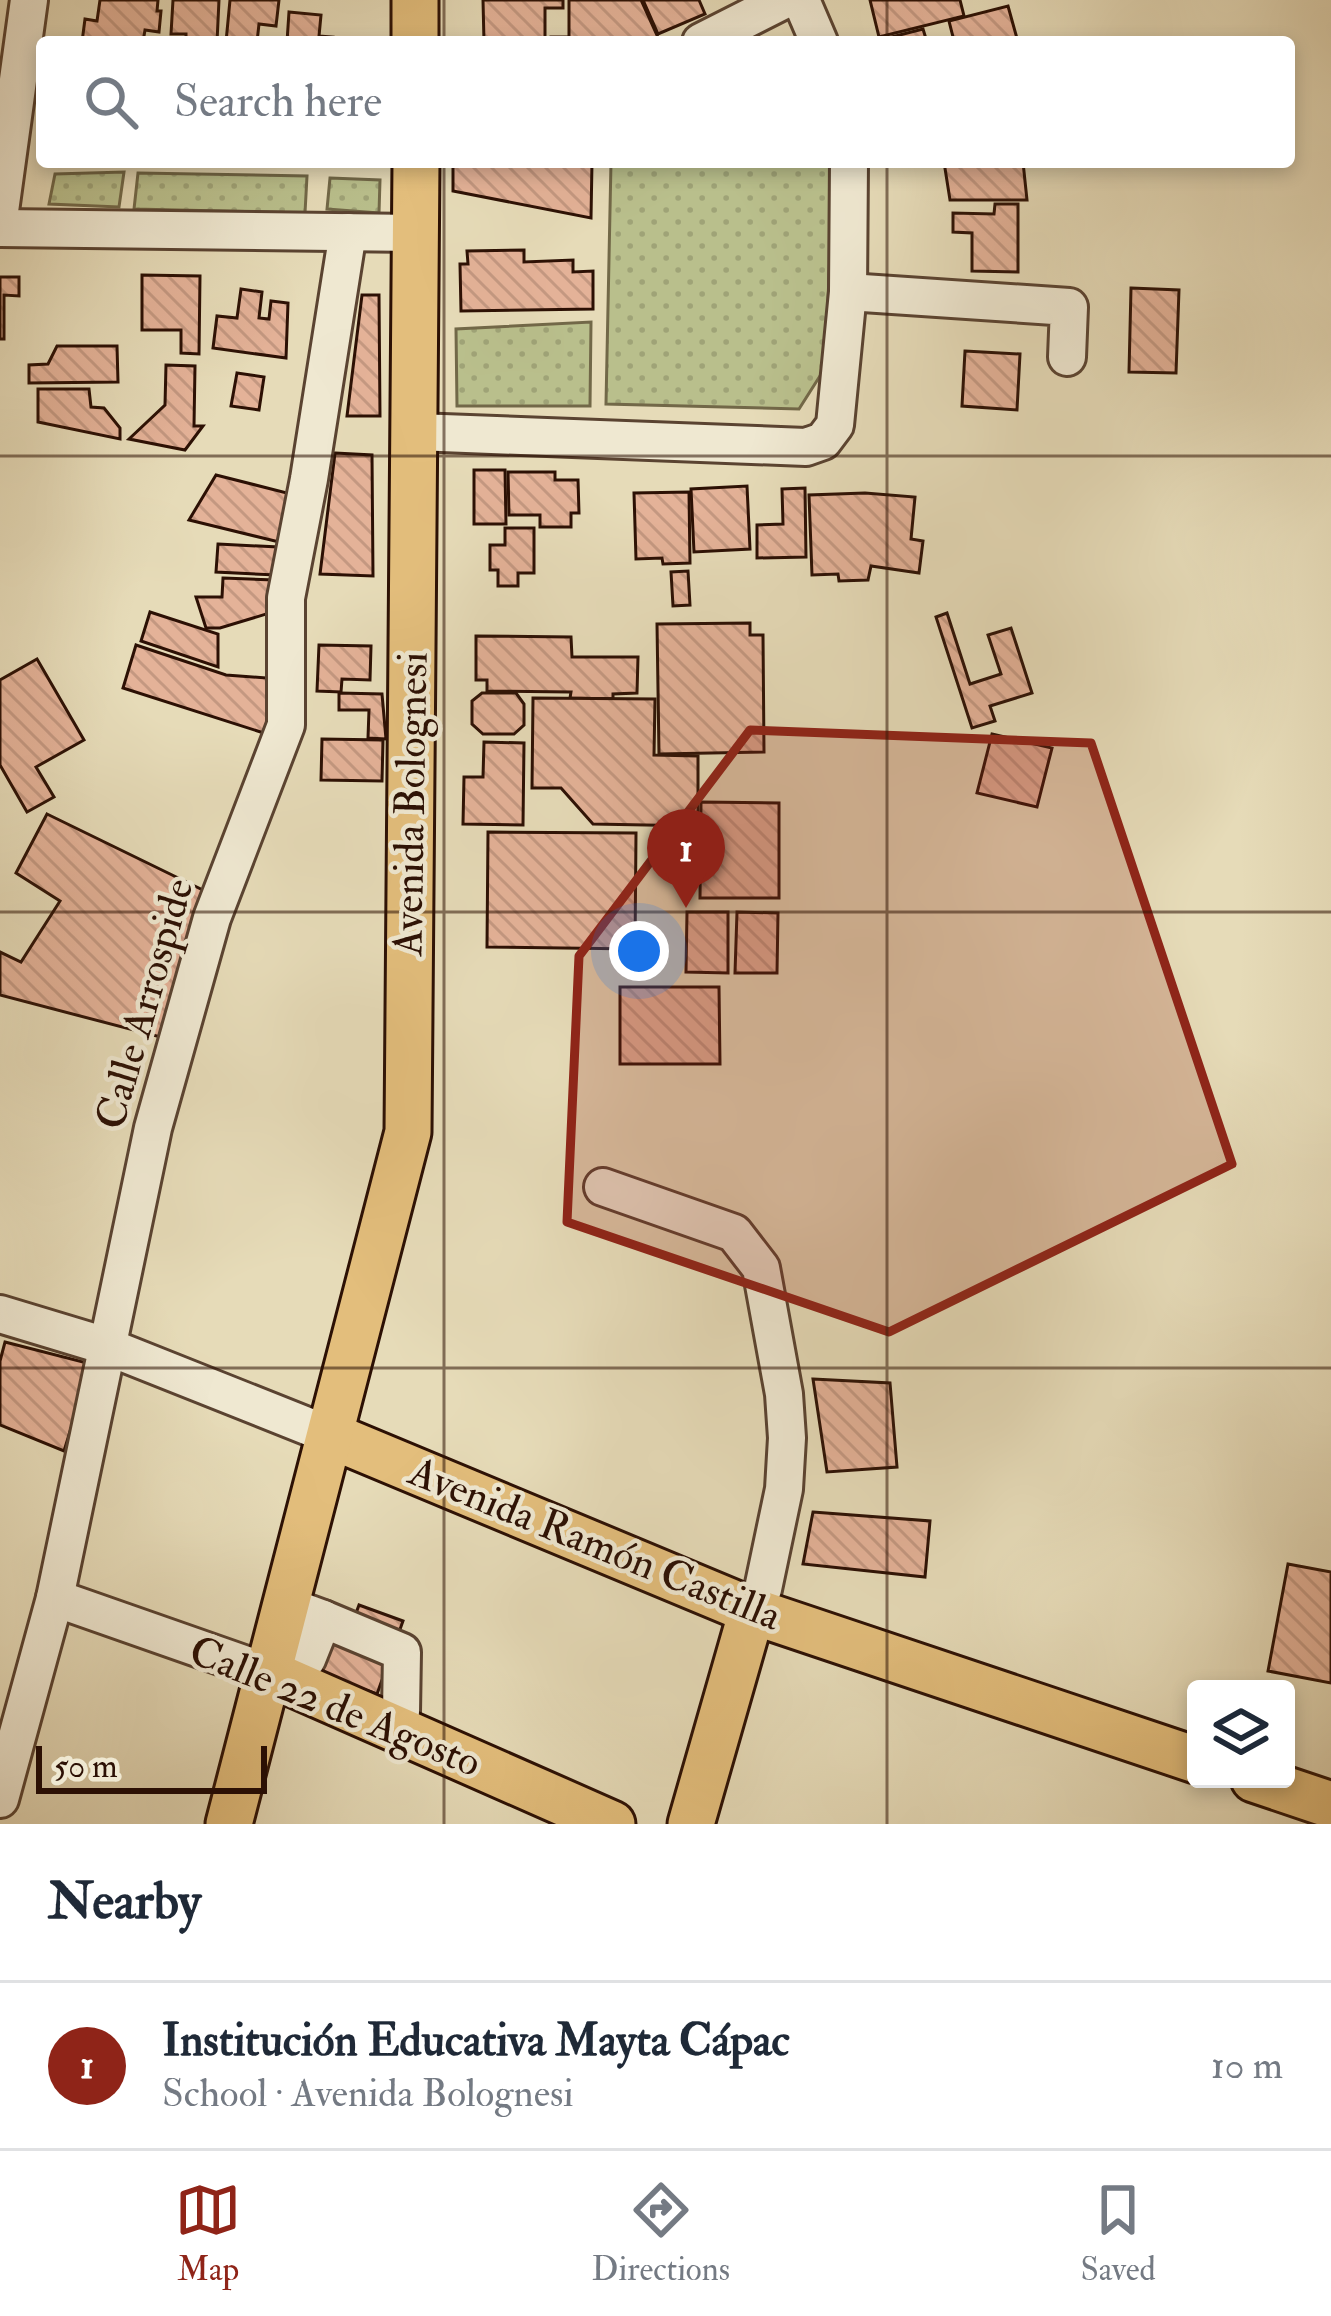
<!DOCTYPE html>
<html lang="en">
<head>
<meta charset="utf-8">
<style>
  body { margin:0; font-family:"IM FELL Double Pica",serif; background:#f2f2f3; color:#1f2937 }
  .controls { position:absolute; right:36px; bottom:36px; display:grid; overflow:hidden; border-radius:12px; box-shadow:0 6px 18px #0003 }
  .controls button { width:108px; height:108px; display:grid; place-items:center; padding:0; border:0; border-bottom:3px solid #e0e1e3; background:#fff; color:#1f2937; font:60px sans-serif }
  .scale { position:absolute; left:36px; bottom:30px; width:231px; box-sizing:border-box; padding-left:12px; border:6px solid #2c1004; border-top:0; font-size:33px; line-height:42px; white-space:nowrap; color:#2c1004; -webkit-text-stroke:9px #efe8d1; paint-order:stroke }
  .you { position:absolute; left:639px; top:951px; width:42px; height:42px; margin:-30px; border:9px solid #fff; border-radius:50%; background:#1a73e8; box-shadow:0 0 0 18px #1a73e833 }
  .badge { display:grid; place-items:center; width:78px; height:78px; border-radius:50%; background:#8f2418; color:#fff; font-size:39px; font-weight:700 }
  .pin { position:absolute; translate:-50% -99px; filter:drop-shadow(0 3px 6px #0008) }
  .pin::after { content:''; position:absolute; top:63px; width:42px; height:36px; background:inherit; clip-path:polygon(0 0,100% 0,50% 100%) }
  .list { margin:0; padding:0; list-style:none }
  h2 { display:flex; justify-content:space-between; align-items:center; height:156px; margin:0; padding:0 48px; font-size:51px }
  h2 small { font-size:39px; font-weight:400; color:#747a83 }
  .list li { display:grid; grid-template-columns:78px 1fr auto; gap:36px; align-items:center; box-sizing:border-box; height:168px; padding:0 48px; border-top:3px solid #e0e1e3 }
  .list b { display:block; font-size:45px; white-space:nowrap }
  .list p { margin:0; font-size:39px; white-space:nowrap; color:#747a83 }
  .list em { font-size:39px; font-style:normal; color:#747a83 }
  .icon { flex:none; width:66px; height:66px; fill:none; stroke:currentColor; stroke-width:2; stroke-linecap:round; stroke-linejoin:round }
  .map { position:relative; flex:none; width:1331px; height:1824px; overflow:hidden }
  .search { position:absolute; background:#fff; box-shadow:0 6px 18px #0003; left:36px; right:36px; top:36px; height:132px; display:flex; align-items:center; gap:30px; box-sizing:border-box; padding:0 42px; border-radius:12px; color:#747a83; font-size:45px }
  .sheet { height:324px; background:#fff }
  nav { display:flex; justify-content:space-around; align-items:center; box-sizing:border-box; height:168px; border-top:3px solid #e0e1e3; background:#fff; font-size:33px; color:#747a83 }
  nav a { display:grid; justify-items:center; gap:6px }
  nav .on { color:#8f2418 }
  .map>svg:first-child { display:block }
</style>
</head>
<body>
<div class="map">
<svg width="1331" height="1824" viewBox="0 0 1331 1824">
  <defs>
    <pattern id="grass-dots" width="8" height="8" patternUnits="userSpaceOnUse" patternTransform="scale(3)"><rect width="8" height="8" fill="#b9bf8c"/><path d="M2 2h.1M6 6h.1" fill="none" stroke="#9fa377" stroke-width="1.8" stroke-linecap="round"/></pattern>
    <pattern id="building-back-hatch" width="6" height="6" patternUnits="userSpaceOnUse" patternTransform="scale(3)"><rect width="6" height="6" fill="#e4b298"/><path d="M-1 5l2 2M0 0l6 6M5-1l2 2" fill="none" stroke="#c49881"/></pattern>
  </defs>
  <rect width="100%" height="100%" fill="#e6dbb8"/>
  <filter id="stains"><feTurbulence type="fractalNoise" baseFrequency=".00167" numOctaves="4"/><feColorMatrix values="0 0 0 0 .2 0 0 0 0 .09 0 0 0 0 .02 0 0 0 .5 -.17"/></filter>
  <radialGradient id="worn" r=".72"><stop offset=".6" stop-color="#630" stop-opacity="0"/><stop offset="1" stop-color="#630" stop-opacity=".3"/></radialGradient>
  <g fill="url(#grass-dots)" stroke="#726848" stroke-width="3">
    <path d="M611,162H834L825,368L799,409L606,404Z"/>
    <path d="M124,172L119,207L49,204L55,174Z"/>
    <path d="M138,173L307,176L305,213L134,209Z"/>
    <path d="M330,178L380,180L379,213L327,209Z"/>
    <path d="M591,322L590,406H457L456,329Z"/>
  </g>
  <g fill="url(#building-back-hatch)" stroke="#2c1004" stroke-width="3">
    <path d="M100,0H158L157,11H161L159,32L145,30L143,42H82L85,19L97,21Z"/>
    <path d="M173,0H219L217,42H186V34H171Z"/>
    <path d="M230,0H279L276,26L259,24L257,42H226Z"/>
    <path d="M483,0H563V8H545V42H484Z"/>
    <path d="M569,0H641L660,42H551V37H569Z"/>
    <path d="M643,0H699L705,14L658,34Z"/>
    <path d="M870,0H960L964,16L879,37Z"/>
    <path d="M1008,6L1018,42H936L953,37L949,21Z"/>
    <path d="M289,12L321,15L319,36L333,37L332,42H287Z"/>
    <path d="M923,29L927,42H876V41Z"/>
    <path d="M453,162H592L591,218L453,191Z"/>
    <path d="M944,162H1023L1027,200H950Z"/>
    <path d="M995,204H1018V272L972,271V233L953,232V213L994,214Z"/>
    <path d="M524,250V262L573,260V272L593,271V309L461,311L460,264H468L467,251Z"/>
    <path d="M142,275L200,276L199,354L181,353V330H142Z"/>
    <path d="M0,277H19V296L4,295V339H0Z"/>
    <path d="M1131,288L1179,290L1176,373L1129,372Z"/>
    <path d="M241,289L262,292L259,318L269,319L271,301L288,303L286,358L213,348L217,316L237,318Z"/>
    <path d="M362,295H379L380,416H347Z"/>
    <path d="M57,346H117L118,382L29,383V365L48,364Z"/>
    <path d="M965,351L1020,354L1017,410L962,406Z"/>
    <path d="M166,365L195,366L194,426H203L185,450L129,439L165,405Z"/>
    <path d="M237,373L264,377L259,410L231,406Z"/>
    <path d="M38,389H89L91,407L104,408L120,428V439L38,422Z"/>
    <path d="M335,453L372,455L373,576L320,574Z"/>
    <path d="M474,470H505L506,524H474Z"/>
    <path d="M508,472H555V480H578L579,513H571V527H540V515H509Z"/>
    <path d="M216,475L291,494L279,542L189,520Z"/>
    <path d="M747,486L750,549L694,552L691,489Z"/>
    <path d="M805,488L806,557L757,558V525L783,524L782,489Z"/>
    <path d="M689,492L690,563L663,564L662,558L636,559L634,493Z"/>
    <path d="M865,493L915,497L911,539L923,541L919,573L871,566L868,580L839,581L838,574L812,575L809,495Z"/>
    <path d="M505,528H534V573H518V586H498V570H490V545H505Z"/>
    <path d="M218,544L278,547L276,575L216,572Z"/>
    <path d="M688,571L690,605L673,606L671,572Z"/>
    <path d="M223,578L274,580L273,612L220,628H206L196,597H222Z"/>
    <path d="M150,612L218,634V667L141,641Z"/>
    <path d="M947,613L970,684L1001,674L988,635L1011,628L1032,693L990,706L995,721L972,728L936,617Z"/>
    <path d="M750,623V635H763L764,752L659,754L657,624Z"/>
    <path d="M476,636L571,637L572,657H638L637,693L613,694V699L570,698L571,692L487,691V680H476Z"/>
    <path d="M136,645L226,675L280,679L270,735L123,688Z"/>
    <path d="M319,645L371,646L370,680L342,679L341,692L317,691Z"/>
    <path d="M37,659L84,740L36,767L54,797L27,812L0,765V680Z"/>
    <path d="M339,693L382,694L386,739L368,738L369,710H339Z"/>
    <path d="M482,693H516L524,704V725L514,734H483L472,724V701Z"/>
    <path d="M533,698L655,699L654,755L698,756V826L593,824L561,788H532Z"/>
    <path d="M992,734L1052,748L1037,807L977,793Z"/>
    <path d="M322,739L383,740L382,781L321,780Z"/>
    <path d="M484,742L524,743L523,825L463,824L464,777H483Z"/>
    <path d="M701,802L779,803V898H700Z"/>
    <path d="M47,814L211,894L168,1039L0,995V952L21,962L60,901L16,873Z"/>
    <path d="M488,832L636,833L635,949L487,947Z"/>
    <path d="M687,912H728V973L686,972Z"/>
    <path d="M737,912L778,913L777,973H735Z"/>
    <path d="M620,987H719L720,1064H620Z"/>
    <path d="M5,1342L91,1364L64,1451L0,1425V1361Z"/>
    <path d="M813,1379L890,1383L897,1467L827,1472Z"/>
    <path d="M813,1512L930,1521L925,1577L803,1564Z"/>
    <path d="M1288,1564L1331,1572V1683L1268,1671Z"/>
    <path d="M359,1605L403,1621L377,1694L298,1666L312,1626L347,1638Z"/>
  </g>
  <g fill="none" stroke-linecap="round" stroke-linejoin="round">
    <defs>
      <g id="minor">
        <path d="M801,0L819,42"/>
        <path d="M701,42L784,0"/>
        <path d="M0,211L29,0"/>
        <path d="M0,228L416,233"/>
        <path d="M848,292L1069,307L1067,357"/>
        <path d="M416,432L806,447L823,441L835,425L848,292L849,162"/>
        <path d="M603,1187L734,1233L761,1268L784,1394L787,1438L784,1489L763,1589L752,1611"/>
        <path d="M0,1314L106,1346L332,1436"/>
        <path d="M55,1598L269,1673"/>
        <path d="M323,1619L402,1652L401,1712"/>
        <path d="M272,1662L307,1659L323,1619L304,1612"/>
        <path d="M0,1799L55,1598L153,1128L212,918L286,725V598L309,479L348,232"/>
      </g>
      <g id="major">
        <path d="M415,0V42"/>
        <path d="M332,1436L752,1611L1196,1760"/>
        <path d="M269,1673L612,1824"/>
        <path d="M1254,1779L1331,1805"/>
        <path d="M229,1824L408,1132L416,162"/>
        <path d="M691,1824L752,1611"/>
      </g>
    </defs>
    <use href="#minor" stroke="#5a4331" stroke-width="42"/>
    <use href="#major" stroke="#2c1004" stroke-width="51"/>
    <use href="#minor" stroke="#efe8d1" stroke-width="36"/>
    <use href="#major" stroke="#e3be7c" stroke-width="45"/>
  </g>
  <path fill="#8f2418" fill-opacity="0.2" stroke="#8f2418" stroke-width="9" stroke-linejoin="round" d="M750,730L1091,743L1232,1164L889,1332L567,1222L579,956Z"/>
  <path fill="none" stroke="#2c1004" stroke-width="3" stroke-opacity="0.55" d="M444,0V42M887,0V42M444,162V1824M887,162V1824M0,456H1331M0,912H1331M0,1368H1331"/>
  <g text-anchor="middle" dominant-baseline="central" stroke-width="9" stroke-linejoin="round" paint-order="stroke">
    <g font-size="42" fill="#2c1004" stroke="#efe8d1">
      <text transform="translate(411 804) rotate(-89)">Avenida Bolognesi</text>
      <text transform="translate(145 1004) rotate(-74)">Calle Arrospide</text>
      <text transform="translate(595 1544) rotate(22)">Avenida Ramón Castilla</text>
      <text transform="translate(335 1707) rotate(22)">Calle 22 de Agosto</text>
    </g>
  </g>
  <rect width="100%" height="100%" filter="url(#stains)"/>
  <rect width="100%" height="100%" fill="url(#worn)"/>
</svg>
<div class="controls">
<button><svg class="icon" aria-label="layers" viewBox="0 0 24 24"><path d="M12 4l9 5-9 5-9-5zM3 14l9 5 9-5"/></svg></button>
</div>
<div class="scale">50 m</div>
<div class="you"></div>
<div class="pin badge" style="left:686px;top:908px">1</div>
<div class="search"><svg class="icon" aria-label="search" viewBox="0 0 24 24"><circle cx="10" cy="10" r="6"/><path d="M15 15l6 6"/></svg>Search here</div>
</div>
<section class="sheet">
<h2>Nearby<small></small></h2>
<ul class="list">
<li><span class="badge">1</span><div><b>Institución Educativa Mayta Cápac</b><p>School · Avenida Bolognesi</p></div><em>10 m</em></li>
</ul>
</section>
<nav>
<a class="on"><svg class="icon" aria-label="map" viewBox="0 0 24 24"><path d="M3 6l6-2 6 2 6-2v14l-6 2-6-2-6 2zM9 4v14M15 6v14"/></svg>Map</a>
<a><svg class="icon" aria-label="directions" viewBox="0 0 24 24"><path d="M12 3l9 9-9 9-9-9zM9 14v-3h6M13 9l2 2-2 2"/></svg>Directions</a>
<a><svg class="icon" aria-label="saved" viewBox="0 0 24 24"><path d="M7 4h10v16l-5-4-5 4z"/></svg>Saved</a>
</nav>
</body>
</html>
